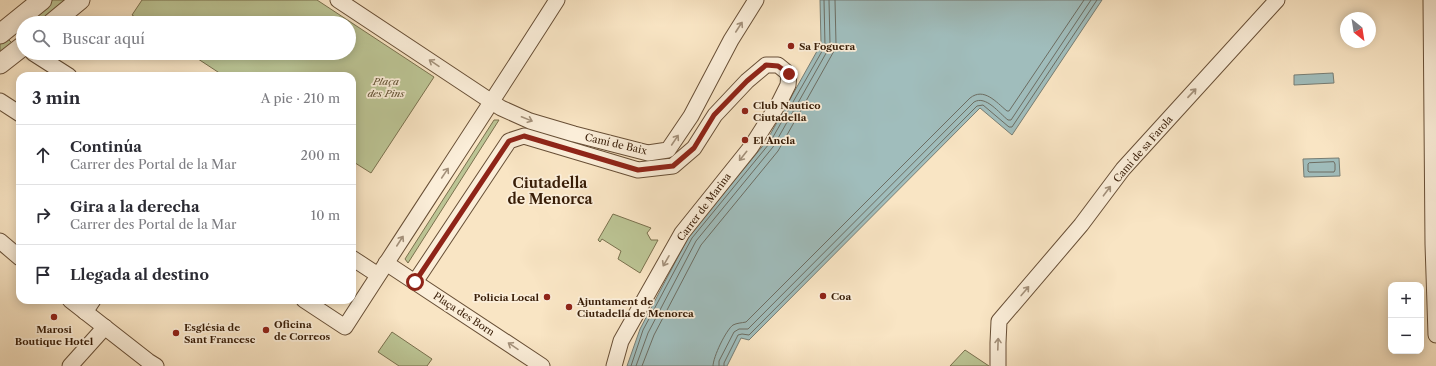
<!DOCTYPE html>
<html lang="es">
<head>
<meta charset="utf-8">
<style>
  body { margin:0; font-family:"Libre Caslon Text",serif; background:#f7f7f7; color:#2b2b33 }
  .controls { position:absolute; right:12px; bottom:12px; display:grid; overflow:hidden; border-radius:8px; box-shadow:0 2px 10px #0003 }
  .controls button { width:36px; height:36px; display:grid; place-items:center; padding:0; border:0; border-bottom:1px solid #e1e1e2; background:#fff; color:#2b2b33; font:20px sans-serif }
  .compass { position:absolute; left:1340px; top:12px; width:36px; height:36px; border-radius:50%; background:#fff; box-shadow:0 2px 10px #0003; rotate:150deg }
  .stop { position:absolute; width:12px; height:12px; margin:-9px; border:3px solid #8f2418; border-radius:50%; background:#fff }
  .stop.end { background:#8f2418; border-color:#fff; box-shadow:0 1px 4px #0008 }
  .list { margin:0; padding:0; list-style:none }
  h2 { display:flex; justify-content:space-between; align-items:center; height:52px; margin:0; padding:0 16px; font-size:17px }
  h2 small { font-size:13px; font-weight:400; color:#7c7c81 }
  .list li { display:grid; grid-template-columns:26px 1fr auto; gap:12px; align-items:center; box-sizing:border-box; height:60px; padding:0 16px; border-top:1px solid #e1e1e2 }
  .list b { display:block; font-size:15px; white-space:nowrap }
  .list p { margin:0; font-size:13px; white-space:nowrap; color:#7c7c81 }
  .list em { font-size:13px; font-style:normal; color:#7c7c81 }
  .icon { flex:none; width:22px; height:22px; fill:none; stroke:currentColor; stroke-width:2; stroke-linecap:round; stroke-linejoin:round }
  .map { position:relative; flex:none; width:1436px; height:366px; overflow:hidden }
  .search { position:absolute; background:#fff; box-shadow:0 2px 10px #0003; left:16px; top:16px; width:340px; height:44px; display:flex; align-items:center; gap:10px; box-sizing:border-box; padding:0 14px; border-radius:22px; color:#7c7c81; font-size:15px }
  .panel { position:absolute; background:#fff; box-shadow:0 2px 10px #0003; left:16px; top:72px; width:340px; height:232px; border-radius:12px }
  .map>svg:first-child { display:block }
</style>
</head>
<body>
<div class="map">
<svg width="1436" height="366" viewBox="0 0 1436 366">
  <rect width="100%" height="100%" fill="#f9e5c4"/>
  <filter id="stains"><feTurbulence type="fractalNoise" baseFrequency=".005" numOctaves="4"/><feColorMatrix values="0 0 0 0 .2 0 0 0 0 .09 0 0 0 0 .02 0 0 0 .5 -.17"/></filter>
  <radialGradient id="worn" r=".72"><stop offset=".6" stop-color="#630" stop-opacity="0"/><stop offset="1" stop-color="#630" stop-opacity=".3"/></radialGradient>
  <g fill="#bcc595" stroke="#7a714e">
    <path d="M51,0H66L38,23H32L28,19Z"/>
    <path d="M142,0H317L434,77L371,173L352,161V76H224L189,53H349V23H144L132,15Z"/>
    <path d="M7,38L12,43L0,55V42Z"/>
    <path d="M494,120H499L408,263L405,259Z"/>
    <path d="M613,214L651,228L647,233L651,240H658L640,273L618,259L621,251L602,239L600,242L598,240Z"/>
    <path d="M392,332L432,359L427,366H399L378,352Z"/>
    <path d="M965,350L989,366H950Z"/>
  </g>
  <g fill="#a0bdbc" stroke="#767d74">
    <path d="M820,0H1102L1012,135L980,108L749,340L741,338L727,366H627L640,329L689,236L766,142L821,44Z"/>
    <path d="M1333,73L1334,83L1294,85V75Z"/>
    <path d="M1339,158L1340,176L1304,177L1303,159Z"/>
  </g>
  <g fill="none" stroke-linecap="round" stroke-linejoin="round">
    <g stroke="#6c6d62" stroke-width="1">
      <path d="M1334,162L1335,164V170L1334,172H1309L1308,171V164L1309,163Z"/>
      <path d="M631,366L643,330L692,238L769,144L825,46L824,0"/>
      <path d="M636,366L648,333L696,241L773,147L829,48L830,44L829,0"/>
      <path d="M642,366L654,335L701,245L778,151L834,51L836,44L835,0"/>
      <path d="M713,366C713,357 726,330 733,325C737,323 741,323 746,322L970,98C984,87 996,102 1007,111H1009L1084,0"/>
      <path d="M719,366V361L734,332L739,329H748L974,102C986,95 999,113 1008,120H1011L1091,0"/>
      <path d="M724,366V363L738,335L742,334L749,335L977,106L983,105L1009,127H1012L1097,0"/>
    </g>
    <defs>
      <g id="minor">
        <path d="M338,0L501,108L530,121L574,134L648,153L668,150L691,116L731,40L756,0"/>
        <path d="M1431,0L1433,244L1436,335"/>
        <path d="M33,53L69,76"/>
        <path d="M0,101L20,114"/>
        <path d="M0,241L20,258"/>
        <path d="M352,258L378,275"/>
        <path d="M386,263L542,366"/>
        <path d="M415,282L509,141L524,136L638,170L673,166L694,148L715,115L747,81L766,65H778L789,74L788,85L779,103L751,147L682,233L621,341L614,366"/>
        <path d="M70,300L148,361L156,366"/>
        <path d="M304,300L345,327C415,218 487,110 557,0"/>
        <path d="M85,312L93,300"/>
        <path d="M70,366L105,327"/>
        <path d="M998,366V343L999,321L1081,225L1123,169L1277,0"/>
      </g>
      <g id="tertiary">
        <path d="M52,23L80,0"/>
        <path d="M0,34L42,0"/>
        <path d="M0,64L23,46"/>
      </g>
    </defs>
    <use href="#minor" stroke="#684f36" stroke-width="17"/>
    <use href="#tertiary" stroke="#684f36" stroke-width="21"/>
    <use href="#minor" stroke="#fbeed9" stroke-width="15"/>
    <use href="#tertiary" stroke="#fbeed9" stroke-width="19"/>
  </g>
  <defs><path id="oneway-shaft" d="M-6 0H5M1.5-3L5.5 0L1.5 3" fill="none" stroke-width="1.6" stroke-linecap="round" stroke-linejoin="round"/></defs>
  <g stroke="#a3907a">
    <use href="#oneway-shaft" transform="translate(739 27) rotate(-57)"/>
    <use href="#oneway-shaft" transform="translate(434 63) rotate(-146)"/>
    <use href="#oneway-shaft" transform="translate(1192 93) rotate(-47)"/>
    <use href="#oneway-shaft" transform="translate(527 119) rotate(22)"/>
    <use href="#oneway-shaft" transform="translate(675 140) rotate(-56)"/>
    <use href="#oneway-shaft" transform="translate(743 156) rotate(129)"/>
    <use href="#oneway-shaft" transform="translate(445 173) rotate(-56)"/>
    <use href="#oneway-shaft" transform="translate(1107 191) rotate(-53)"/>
    <use href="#oneway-shaft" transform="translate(400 241) rotate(-57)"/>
    <use href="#oneway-shaft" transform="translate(666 261) rotate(120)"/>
    <use href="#oneway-shaft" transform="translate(1025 291) rotate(-50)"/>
    <use href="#oneway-shaft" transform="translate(998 344) rotate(-88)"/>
    <use href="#oneway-shaft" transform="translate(513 346) rotate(-146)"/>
  </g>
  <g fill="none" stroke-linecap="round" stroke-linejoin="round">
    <path stroke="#8f2418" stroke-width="5" d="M415,282L509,141L524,136L638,170L673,166L694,148L714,115L747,81L766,65L778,66L789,74"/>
  </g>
  <g fill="#8f2418" stroke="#fbeed9" stroke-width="1.5">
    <circle cx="791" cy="46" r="4"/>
    <circle cx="745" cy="111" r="4"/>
    <circle cx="745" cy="140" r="4"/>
    <circle cx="823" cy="296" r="4"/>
    <circle cx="547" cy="297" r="4"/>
    <circle cx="569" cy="307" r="4"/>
    <circle cx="54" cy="317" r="4"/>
    <circle cx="266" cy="330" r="4"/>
    <circle cx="176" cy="333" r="4"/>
  </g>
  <g text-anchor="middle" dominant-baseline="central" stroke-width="3.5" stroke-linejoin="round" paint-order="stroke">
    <g font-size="10" font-weight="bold" fill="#381d07" stroke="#fbeed9" text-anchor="start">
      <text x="799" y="46">Sa Foguera</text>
      <text x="753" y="105">Club Nautico<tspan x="753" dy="12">Ciutadella</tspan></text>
      <text x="753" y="140">El Ancla</text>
      <text x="831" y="296">Coa</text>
      <text x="539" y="297" text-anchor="end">Policia Local</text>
      <text x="577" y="301">Ajuntament de<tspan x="577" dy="12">Ciutadella de Menorca</tspan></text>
      <text x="274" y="324">Oficina<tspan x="274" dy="12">de Correos</tspan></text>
      <text x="184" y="327">Església de<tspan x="184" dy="12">Sant Francesc</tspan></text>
      <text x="54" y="329" text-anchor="middle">Marosi<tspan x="54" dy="12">Boutique Hotel</tspan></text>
    </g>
    <g font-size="10" font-style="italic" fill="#604f32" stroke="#fbeed9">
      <text x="386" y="81">Plaça<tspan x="386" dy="12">des Pins</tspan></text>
    </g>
    <g font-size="10" fill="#381d07" stroke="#fbeed9">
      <text transform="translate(616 144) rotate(13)">Camí de Baix</text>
      <text transform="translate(1143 149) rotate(-49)">Camí de sa Farola</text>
      <text transform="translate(704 207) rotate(-53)">Carrer de Marina</text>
      <text transform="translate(464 314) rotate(33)">Plaça des Born</text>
    </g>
    <g font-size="14" font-weight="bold" fill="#381d07" stroke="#fbeed9">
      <text x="550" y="183">Ciutadella<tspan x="550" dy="16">de Menorca</tspan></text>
    </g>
  </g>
  <rect width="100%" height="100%" filter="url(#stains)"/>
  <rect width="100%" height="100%" fill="url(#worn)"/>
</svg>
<div class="controls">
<button>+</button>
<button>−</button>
</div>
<svg class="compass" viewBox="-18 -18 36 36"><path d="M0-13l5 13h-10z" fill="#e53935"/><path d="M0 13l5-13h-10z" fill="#7c7c81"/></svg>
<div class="stop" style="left:415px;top:282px"></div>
<div class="stop end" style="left:789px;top:74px"></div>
<div class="search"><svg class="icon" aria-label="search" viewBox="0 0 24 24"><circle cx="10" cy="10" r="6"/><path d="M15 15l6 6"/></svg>Buscar aquí</div>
<section class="panel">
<h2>3 min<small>A pie · 210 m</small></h2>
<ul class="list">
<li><svg class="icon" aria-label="ahead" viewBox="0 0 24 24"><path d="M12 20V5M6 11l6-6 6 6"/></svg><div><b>Continúa</b><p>Carrer des Portal de la Mar</p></div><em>200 m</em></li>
<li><svg class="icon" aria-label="right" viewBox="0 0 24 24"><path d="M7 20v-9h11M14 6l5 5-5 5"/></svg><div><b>Gira a la derecha</b><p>Carrer des Portal de la Mar</p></div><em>10 m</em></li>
<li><svg class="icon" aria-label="arrive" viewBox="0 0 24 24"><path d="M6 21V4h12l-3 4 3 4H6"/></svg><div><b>Llegada al destino</b></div></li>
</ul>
</section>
</div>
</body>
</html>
